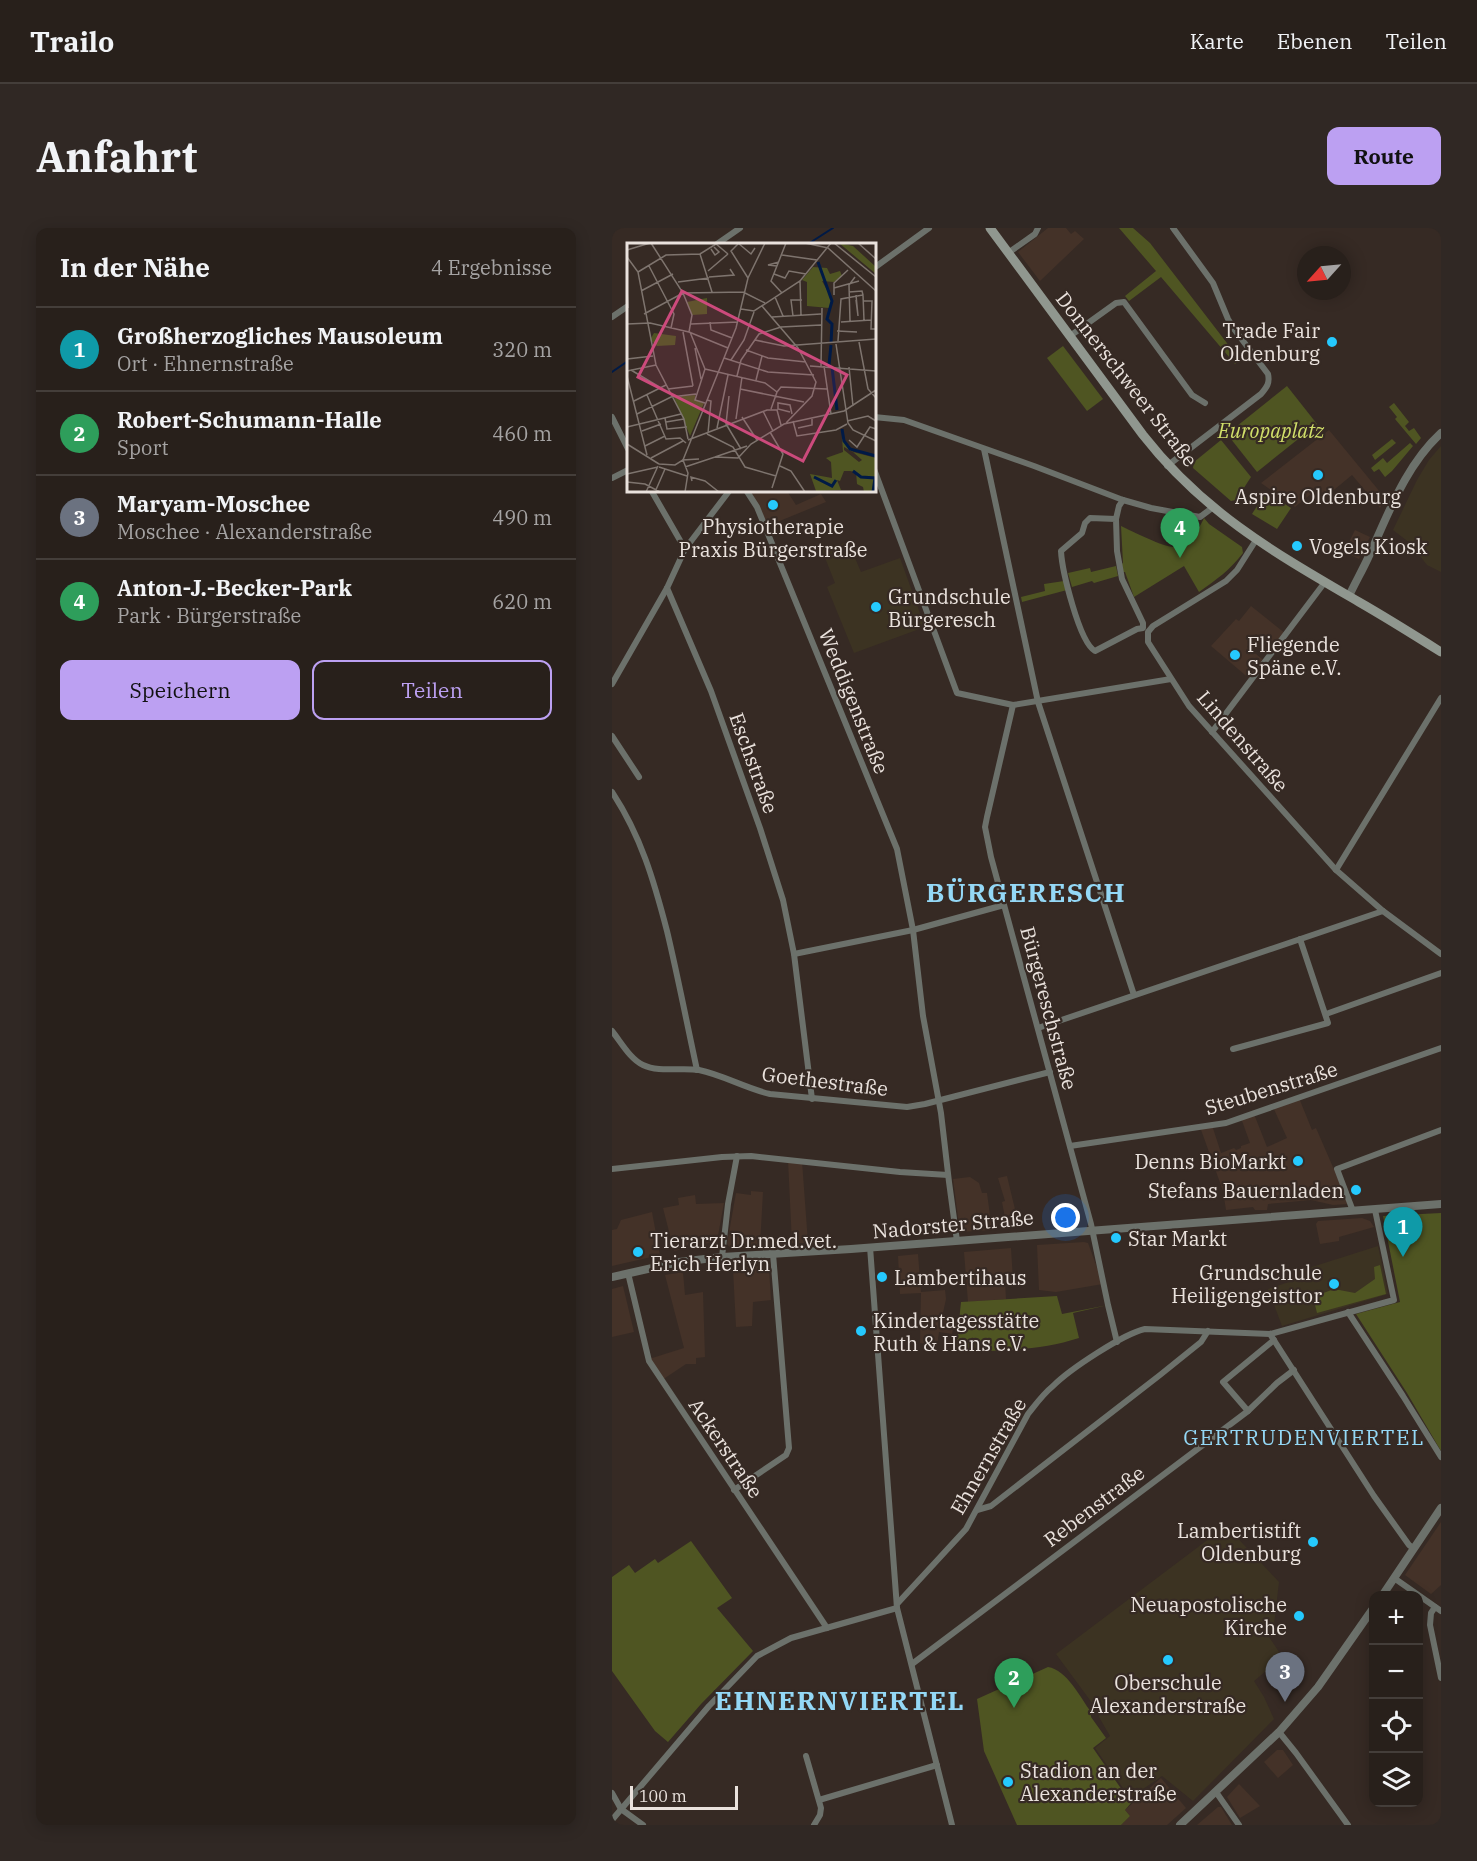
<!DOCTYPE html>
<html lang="de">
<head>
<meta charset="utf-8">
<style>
  body { margin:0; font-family:"IBM Plex Serif",serif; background:#302824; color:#f1f3f6 }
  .controls { position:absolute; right:18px; bottom:18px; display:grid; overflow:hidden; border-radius:12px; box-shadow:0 3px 15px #0003 }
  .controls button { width:54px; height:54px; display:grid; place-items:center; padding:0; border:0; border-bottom:2px solid #443e3a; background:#28201b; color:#f1f3f6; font:30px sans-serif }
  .compass { position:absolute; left:685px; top:18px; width:54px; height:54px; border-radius:50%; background:#28201b; box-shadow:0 3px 15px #0003; rotate:243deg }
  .scale { position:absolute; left:18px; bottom:15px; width:108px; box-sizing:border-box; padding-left:6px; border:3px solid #eae2dd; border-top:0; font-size:16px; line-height:21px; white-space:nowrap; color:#eae2dd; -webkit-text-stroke:4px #362a24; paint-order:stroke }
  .you { position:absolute; left:454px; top:990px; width:21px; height:21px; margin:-15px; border:4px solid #fff; border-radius:50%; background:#1a73e8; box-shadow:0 0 0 9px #1a73e833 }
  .badge { display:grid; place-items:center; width:39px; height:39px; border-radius:50%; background:#bca0f2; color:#fff; font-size:20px; font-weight:700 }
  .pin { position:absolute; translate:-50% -50px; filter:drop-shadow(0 2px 3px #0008) }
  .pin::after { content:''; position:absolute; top:32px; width:21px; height:18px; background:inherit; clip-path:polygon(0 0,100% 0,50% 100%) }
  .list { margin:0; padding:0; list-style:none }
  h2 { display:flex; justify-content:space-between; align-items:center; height:78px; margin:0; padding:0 24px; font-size:26px }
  h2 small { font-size:20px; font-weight:400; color:#a5a3a3 }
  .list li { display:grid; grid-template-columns:39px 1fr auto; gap:18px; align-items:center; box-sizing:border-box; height:84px; padding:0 24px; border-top:2px solid #443e3a }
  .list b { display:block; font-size:22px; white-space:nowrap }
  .list p { margin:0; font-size:20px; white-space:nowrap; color:#a5a3a3 }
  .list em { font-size:20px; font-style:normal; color:#a5a3a3 }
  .actions { display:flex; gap:12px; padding:18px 24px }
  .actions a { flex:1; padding:14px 0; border:2px solid #bca0f2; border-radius:12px; text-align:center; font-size:21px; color:#bca0f2 }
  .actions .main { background:#bca0f2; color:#111 }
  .icon { flex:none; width:33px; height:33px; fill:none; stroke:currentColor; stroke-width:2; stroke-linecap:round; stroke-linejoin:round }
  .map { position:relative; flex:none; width:829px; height:1597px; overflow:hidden; border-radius:12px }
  header { display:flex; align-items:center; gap:36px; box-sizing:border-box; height:84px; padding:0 30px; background:#28201b; border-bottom:2px solid #443e3a }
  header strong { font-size:28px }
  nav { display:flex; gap:33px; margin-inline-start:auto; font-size:21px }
  .intro { display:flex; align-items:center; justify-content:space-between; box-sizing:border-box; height:144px; padding:0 36px }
  h1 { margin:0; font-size:42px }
  .button { padding:15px 27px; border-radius:12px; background:#bca0f2; color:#111; font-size:21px; font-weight:700 }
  main { display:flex; gap:36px; padding:0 36px }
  aside { flex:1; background:#28201b; border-radius:12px; box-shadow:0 3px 15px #0003 }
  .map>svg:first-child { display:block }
</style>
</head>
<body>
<header>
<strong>Trailo</strong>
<nav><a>Karte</a><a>Ebenen</a><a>Teilen</a></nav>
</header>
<div class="intro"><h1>Anfahrt</h1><a class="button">Route</a></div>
<main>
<aside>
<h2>In der Nähe<small>4 Ergebnisse</small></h2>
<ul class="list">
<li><span class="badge" style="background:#0f9aa8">1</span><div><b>Großherzogliches Mausoleum</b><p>Ort · Ehnernstraße</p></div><em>320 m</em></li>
<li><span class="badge" style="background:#2e9e5b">2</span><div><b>Robert-Schumann-Halle</b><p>Sport</p></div><em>460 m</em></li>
<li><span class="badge" style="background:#6b7280">3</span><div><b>Maryam-Moschee</b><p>Moschee · Alexanderstraße</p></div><em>490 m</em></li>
<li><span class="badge" style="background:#2e9e5b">4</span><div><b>Anton-J.-Becker-Park</b><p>Park · Bürgerstraße</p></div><em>620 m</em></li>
</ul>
<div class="actions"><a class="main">Speichern</a><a>Teilen</a></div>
</aside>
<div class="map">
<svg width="829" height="1597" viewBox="0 0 829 1597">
  <rect width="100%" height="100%" fill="#362a24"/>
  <g fill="#443228">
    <path d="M436,0H454L459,6L463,3L472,11L428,53L406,24Z"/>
    <path d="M717,202L773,270L768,280L740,247L717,266L707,264L704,262L683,279L649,255Z"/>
    <path d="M134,263H175L184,277L209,266L214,274L153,299Z"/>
    <path d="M743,302L758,309L747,331L732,324Z"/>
    <path d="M639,378L674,406L663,421L644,406L635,419L654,434L639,452L599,418L624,391L627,393Z"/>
    <path d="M687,870L700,902L704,900L737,976L721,977L699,972L656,976L655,982H643L641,979L614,982L611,963L588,899L600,897L609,925L622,920L624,922L629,920V918L638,915L629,890L642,886L655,919L675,910L661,879Z"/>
    <path d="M176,932L190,933L196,1015H180Z"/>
    <path d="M395,948L407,998L395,1000L390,974L393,973L386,950Z"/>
    <path d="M358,949L367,955L370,965H375L380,1002L348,1004L341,951Z"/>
    <path d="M139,963L151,964L148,1018L119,1021L115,1016L124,965L139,967Z"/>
    <path d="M83,967L84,976L112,975L105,1013L62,1023L51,980L67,977L66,970Z"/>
    <path d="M40,984L48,1027L0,1038V1002L5,1001L9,992Z"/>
    <path d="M750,990L758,993L762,999L727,1009V1013L708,1016L704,996L706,993Z"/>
    <path d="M472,1014L476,1015L491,1056L444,1064L427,1062L425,1017Z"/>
    <path d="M399,1020L401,1052L393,1053L394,1071L356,1074L352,1024Z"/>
    <path d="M306,1026L309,1064L333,1062L334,1071L330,1089L343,1092L340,1106L327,1104L325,1118L308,1115L309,1065L288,1066L286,1028Z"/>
    <path d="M154,1037L157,1040L159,1072L141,1074L140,1098L124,1099L121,1041Z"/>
    <path d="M71,1044L73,1067L91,1064L93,1129L84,1130V1136H74L50,1152L37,1131L72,1120L53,1047Z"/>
    <path d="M11,1058L22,1104L0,1109V1061Z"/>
    <path d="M829,1294V1357L819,1366L793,1347Z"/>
    <path d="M665,1522H671L681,1537L666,1550L652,1534Z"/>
    <path d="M549,1550L574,1580L555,1597H509L518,1588L513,1582Z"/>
    <path d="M627,1556L648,1578L628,1590L615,1569Z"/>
    <path d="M606,1579H609L620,1597H585Z"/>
  </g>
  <g fill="#3c3322">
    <path d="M829,218V344L815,337L798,315L781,302L805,252L817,232Z"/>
    <path d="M236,314L249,344L288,330L313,399L242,425L215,359L223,355L210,322Z"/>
    <path d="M766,1018L776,1066L670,1098L656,1061L683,1052L681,1045Z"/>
    <path d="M614,1298L667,1354L662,1397L657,1409L667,1424L660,1438L642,1453L652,1469L662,1491L581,1573L550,1548L518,1570L483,1520L498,1508L487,1489L486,1483L444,1426Z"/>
  </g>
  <g fill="#4f5522">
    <path d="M507,0H521L538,15L628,132L623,136L549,49L517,73L513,68L544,43Z"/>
    <path d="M451,118L491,171L475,183L435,130Z"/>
    <path d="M675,158L705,196L645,244L615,206Z"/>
    <path d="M782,175L797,194L793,198L797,203L802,200L809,210L804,216L783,191L785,189L777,179Z"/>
    <path d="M780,211L784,215L763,232L760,227Z"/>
    <path d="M609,212L639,249L624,272L619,273L581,240L582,234Z"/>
    <path d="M798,215L801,218L780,243L773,249L767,241L762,244L759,240L771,230L775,235Z"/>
    <path d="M654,264L679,280L665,301L640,286Z"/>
    <path d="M592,290L597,296L630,319L631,325C618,342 604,352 587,364L572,338L522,369L513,344H510L508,337L511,335L509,298C519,303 554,320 562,319C574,319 588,300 592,290Z"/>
    <path d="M504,338L506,348L482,355L480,353L460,359L456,345L478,340L479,344Z"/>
    <path d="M452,353L455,362L410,374L409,369L433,363L432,356Z"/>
    <path d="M829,985V1223L795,1165L744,1086L788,1074L771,988Z"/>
    <path d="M768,1037L774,1066L705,1085L701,1069L722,1061L743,1065L763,1051L762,1039Z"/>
    <path d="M445,1068L450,1086L496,1077L461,1085L467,1110C427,1123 386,1123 344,1123L349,1074Z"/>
    <path d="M79,1313L120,1370L105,1380L141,1423L89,1476L56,1514L43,1503L0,1443V1349L17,1337L23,1345L43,1331L46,1335Z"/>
    <path d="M436,1439C455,1442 468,1469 479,1484V1489L494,1510L481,1520L519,1575L513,1582L518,1588L509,1597H405L372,1523L365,1471Z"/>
  </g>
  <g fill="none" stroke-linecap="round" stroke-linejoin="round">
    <g stroke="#001a46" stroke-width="2">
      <path d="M196,16L221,0"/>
      <path d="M0,144L16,133"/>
    </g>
    <g stroke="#6c716b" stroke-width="6">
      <path d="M105,16L128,0"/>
      <path d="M396,25L423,6L426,0"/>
      <path d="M262,40L317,0"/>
      <path d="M0,89L16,78"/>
      <path d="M458,108L504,75L512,74L580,167L593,175"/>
      <path d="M0,189L16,221"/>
      <path d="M262,189L292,192L422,238L511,272L539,280L588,289L600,280"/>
      <path d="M372,221L426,474L522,767"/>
      <path d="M555,238L649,166C655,159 658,155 656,146L622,101L616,91L601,55L561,0"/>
      <path d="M262,241L345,465L401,477"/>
      <path d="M0,250L16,242"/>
      <path d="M39,262L73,321"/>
      <path d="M134,262L145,279L285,621L301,702L311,788L329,885L337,954L345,1013"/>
      <path d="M504,291L505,323L510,351L531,395V400L525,401L483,423C467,414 450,342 449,323L470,305L473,295L478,290L504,291L507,278L511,272"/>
      <path d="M644,312L625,342L614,353L541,398L536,404V414L577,478L724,642L771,683L829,726"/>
      <path d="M55,360L99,463L148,600L171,672L182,726L200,871"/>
      <path d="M0,456L55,360L73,321L118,262"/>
      <path d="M600,504L713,354"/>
      <path d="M0,508L27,549"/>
      <path d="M0,564C29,608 42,653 55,703C66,749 75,796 85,842"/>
      <path d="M724,642L829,470"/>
      <path d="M182,726L301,702L392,677"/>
      <path d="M714,786L829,745"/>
      <path d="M426,800L771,683"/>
      <path d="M0,803C9,814 18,831 31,837C47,845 69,839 87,842C111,847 133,860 158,866L295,879L313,876L438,844"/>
      <path d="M621,821L716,795L688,711"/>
      <path d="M458,918L614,895L829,820"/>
      <path d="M0,941L110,929L139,928L288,944L336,947"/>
      <path d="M741,983L725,941L829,902"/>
      <path d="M258,1019L285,1380L340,1597"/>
      <path d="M110,1029L116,976L125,928"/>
      <path d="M16,1045L37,1133L215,1400"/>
      <path d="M736,1084L791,1168L829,1229"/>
      <path d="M658,1106L762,1268L797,1317L801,1320"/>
      <path d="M505,1114L496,1077L479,996L379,629L373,599L375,589L401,477L559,451"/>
      <path d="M636,1183L611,1154L662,1112"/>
      <path d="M122,1262L174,1227L177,1220L161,1026"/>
      <path d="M365,1282L379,1278L548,1147L589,1114L596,1103"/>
      <path d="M782,1350L829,1383"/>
      <path d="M285,1376L354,1301L416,1186C424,1176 431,1166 441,1158C458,1141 511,1106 533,1101L658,1106L782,1072L763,982"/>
      <path d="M823,1379L819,1385L818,1397L829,1450"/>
      <path d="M300,1436L636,1183L665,1155L682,1142"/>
      <path d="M667,1504L684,1525L736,1597"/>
      <path d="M194,1528L209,1580L208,1587L202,1597"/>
      <path d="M604,1564L627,1597"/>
      <path d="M0,1565L9,1581L31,1597"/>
      <path d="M207,1572L325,1537"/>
      <path d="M0,1592L97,1478L145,1428L179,1410L285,1380"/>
    </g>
    <g stroke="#6c716b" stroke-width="8">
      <path d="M737,368C743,355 750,343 756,330C776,287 793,238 829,205"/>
      <path d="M0,1049L67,1034L110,1029L239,1021L829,976"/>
      <path d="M770,1368L829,1280"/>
      <path d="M568,1597L667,1504L706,1459L762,1379"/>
    </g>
    <path stroke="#90978f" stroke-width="9" d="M378,0L531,207C592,285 663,325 747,374C775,390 802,407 829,424"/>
  </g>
  <g fill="#25c9fe" stroke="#362a24" stroke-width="2">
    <circle cx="720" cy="114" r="6"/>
    <circle cx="706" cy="247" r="6"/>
    <circle cx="161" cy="277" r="6"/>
    <circle cx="685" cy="318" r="6"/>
    <circle cx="264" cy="379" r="6"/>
    <circle cx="623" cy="427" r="6"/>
    <circle cx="686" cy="933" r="6"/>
    <circle cx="744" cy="962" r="6"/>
    <circle cx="504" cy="1010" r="6"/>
    <circle cx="26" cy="1024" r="6"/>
    <circle cx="270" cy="1049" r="6"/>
    <circle cx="722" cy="1056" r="6"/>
    <circle cx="249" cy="1103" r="6"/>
    <circle cx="701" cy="1314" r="6"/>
    <circle cx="687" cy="1388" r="6"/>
    <circle cx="556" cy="1432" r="6"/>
    <circle cx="396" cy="1554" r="6"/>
  </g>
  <g text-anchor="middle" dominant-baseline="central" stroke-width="4.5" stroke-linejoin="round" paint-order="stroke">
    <g font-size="20" fill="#eae2dd" stroke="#362a24" text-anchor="start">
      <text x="708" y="102" text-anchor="end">Trade Fair<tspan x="708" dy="23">Oldenburg</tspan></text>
      <text x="706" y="268" text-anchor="middle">Aspire Oldenburg</text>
      <text x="161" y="298" text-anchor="middle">Physiotherapie<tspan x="161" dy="23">Praxis Bürgerstraße</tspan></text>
      <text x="697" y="318">Vogels Kiosk</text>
      <text x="276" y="368">Grundschule<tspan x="276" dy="23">Bürgeresch</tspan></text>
      <text x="635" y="416">Fliegende<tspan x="635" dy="23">Späne e.V.</tspan></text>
      <text x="674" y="933" text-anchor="end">Denns BioMarkt</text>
      <text x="732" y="962" text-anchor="end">Stefans Bauernladen</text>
      <text x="516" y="1010">Star Markt</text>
      <text x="38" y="1012">Tierarzt Dr.med.vet.<tspan x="38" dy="23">Erich Herlyn</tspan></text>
      <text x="710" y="1044" text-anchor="end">Grundschule<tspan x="710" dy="23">Heiligengeisttor</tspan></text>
      <text x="282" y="1049">Lambertihaus</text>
      <text x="261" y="1092">Kindertagesstätte<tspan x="261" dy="23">Ruth &amp; Hans e.V.</tspan></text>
      <text x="689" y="1302" text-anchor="end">Lambertistift<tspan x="689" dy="23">Oldenburg</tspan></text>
      <text x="675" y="1376" text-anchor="end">Neuapostolische<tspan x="675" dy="23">Kirche</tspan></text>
      <text x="556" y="1454" text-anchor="middle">Oberschule<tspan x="556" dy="23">Alexanderstraße</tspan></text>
      <text x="408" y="1542">Stadion an der<tspan x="408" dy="23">Alexanderstraße</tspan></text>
    </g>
    <g font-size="20" fill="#eae2dd" stroke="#362a24">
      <text transform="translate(515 151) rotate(52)">Donnerschweer Straße</text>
      <text transform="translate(242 473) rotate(68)">Weddigenstraße</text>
      <text transform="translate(631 513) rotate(49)">Lindenstraße</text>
      <text transform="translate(142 535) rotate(70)">Eschstraße</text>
      <text transform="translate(437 780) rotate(75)">Bürgereschstraße</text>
      <text transform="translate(213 853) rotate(7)">Goethestraße</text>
      <text transform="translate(659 860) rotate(-17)">Steubenstraße</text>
      <text transform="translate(341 996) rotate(-5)">Nadorster Straße</text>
      <text transform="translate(114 1220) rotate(56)">Ackerstraße</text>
      <text transform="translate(376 1228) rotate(-60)">Ehnernstraße</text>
      <text transform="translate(482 1278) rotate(-37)">Rebenstraße</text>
    </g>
    <g font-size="20" font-style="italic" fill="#d1df6a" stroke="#362a24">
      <text x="659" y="202">Europaplatz</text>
    </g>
    <g font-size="21" letter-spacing="1.5" fill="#94d8f6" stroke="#362a24">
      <text x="692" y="1209">GERTRUDENVIERTEL</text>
    </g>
    <g font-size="26" font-weight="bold" letter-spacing="1.5" fill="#94d8f6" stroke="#362a24">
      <text x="414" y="664">BÜRGERESCH</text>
      <text x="228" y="1472">EHNERNVIERTEL</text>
    </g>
  </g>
  <g transform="translate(15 15)">
    <rect width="249" height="249" fill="#362a24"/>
    <path d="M212,0L226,3L249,24V31ZM186,24L200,25L203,31L213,28L215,33L207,39L195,38L205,56L202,65L180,63V39L175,37ZM80,55V71L65,72L60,59ZM27,90L49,93L48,102L30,103L23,97ZM68,152V157L77,160L63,193L47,154ZM215,194L226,209L217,204V207L232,219L235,217L226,209L249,215V249H237L236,244L230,241L229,229L223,228H217L213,238L210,237L214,247L189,248L183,231L205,235L204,219L199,215L216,209Z" fill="#4f5522"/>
    <path fill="none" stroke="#001a46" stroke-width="3" d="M191,19L205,58L200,76L205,81L204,100M202,122L204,102M205,124L210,167M215,186L217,198L223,206L249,213M226,228L234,234L248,235L246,249M187,234L205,243L209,237"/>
    <path fill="none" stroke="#7e746e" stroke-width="1.5" d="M24,0L56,50L65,72L62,89M111,0L124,11L128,5M112,0L104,8L121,35M178,0L201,5L249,48M207,0L249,34M231,0L249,16M84,6L88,12L92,9L87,4M0,7L23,0M73,11L85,49M155,12L190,17M0,14L11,29L29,122L57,176L61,196M22,23L47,71L44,85M150,23L141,22L152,19M81,28L101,11M11,29L39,12L73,11L89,1L101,11M147,31L158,35L162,28L179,31M82,34L107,32L103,26M173,38L174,72M51,39L82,35M0,45L1,65M207,45L232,38M14,48L46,31M118,50L138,60M155,50L144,38L159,0M207,52V40L221,27M229,52L231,73L229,57M236,52L237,77M148,54L156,73M236,58H245L244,86H249M135,63L171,105L189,139L185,153L159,180M114,66L127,68L173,38L204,0M17,71L56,50L118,49M166,73L164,57H175M145,74L194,71M223,78L222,42L228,34M83,79L84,87L105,95M214,79L244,77M0,81L23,80L62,89L101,105M64,81L111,79M210,88L230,89M56,89L66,143M63,89L78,126L68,157L78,160M128,97L157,103L249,96M211,98L214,56L236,52L235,48L222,49M232,99L241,146L249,155M209,101L221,180L226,187L249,198M68,105L74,136M119,107L141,115L179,119M97,115L141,129L187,132M0,116L26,113M104,117L117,97L127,69M183,123L249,128M194,123L195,65M197,123L204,171M222,124L226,163M78,126L138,140L150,149L144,166M4,127L34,145M0,128L29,122M0,133L20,212M110,133L114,117L132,91L154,84L194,82M129,137L135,113M41,146L66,143M113,146L177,159M150,149L154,144L200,146M20,152L39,196L53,195L59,200M102,153L99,181L114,206M80,157L84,158L81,190M7,158L39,142M136,168L146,188M163,169L151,166V160L163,162L165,171M10,171L44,154L69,151M115,174L130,197M38,175L40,186L60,184M109,176L115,134M166,178L170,193L209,187L220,181M220,178L241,173L249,178M39,179L57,176M0,184L54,171M90,185L101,132M171,185L185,182V176M15,188L34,181M143,189L156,211L145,245M80,191L106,204L118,224L149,233M61,197L140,167H150L154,182M222,197L230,204L243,184L249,186M0,201L32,221M18,203L38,193M88,214L120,203M24,215L56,198M32,221L48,222L56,217L109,85L121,35L138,0M153,223L164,228L178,249M32,224L60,233M58,224L88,214L111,215L124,201L157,181L217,168L249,147M0,231L31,224M65,238L64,234L78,238L92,249M0,239L18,241L33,249M19,249L31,223M28,249L38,226M58,249L61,230L56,217L72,216"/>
    <path fill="#cc4a7c" fill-opacity="0.15" stroke="#cc4a7c" stroke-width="3" d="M55,48L220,132L176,218L11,134Z"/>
    <rect width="249" height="249" fill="none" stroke="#eae2dd" stroke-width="3"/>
  </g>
</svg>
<div class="controls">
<button>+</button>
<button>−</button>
<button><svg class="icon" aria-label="locate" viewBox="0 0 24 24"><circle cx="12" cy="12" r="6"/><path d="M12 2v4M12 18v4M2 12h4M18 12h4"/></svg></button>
<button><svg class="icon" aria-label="layers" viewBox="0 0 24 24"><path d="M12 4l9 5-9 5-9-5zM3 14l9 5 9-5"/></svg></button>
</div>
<svg class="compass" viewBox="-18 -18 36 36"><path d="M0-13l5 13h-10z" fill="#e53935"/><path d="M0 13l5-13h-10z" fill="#a5a3a3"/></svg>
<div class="scale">100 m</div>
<div class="you"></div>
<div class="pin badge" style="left:791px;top:1029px;background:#0f9aa8">1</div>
<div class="pin badge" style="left:402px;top:1480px;background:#2e9e5b">2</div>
<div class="pin badge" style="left:673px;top:1474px;background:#6b7280">3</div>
<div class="pin badge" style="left:568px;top:330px;background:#2e9e5b">4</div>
</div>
</main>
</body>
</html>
